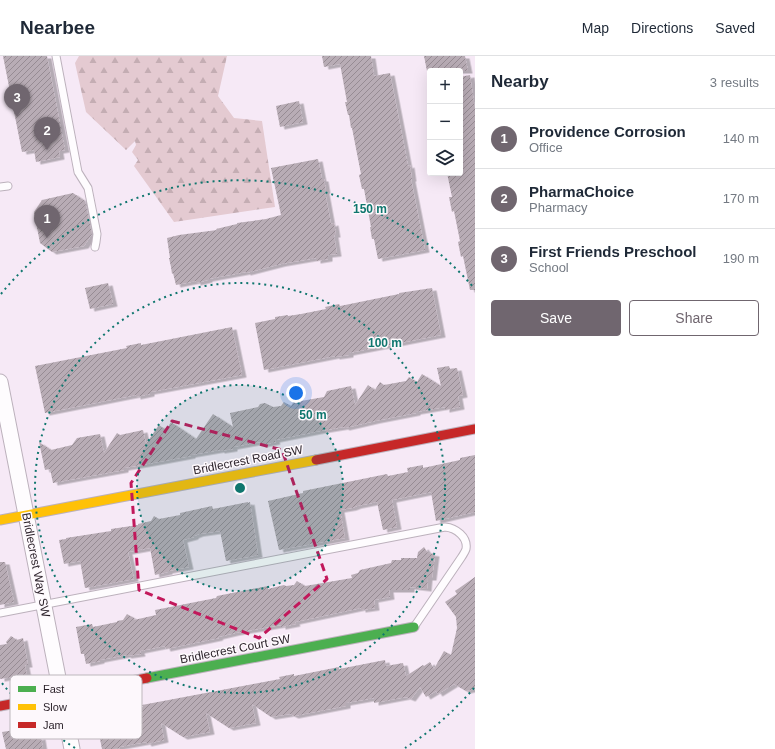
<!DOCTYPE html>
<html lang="en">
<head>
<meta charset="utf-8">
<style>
  body { margin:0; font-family:Helvetica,sans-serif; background:#f6f6f7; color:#1f2937 }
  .controls { position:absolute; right:12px; top:12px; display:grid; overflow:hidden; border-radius:4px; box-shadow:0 4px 16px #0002 }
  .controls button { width:36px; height:36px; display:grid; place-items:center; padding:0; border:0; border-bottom:1px solid #e0e1e3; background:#fff; color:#1f2937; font:20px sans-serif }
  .you { position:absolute; left:296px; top:337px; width:14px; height:14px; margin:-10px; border:3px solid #fff; border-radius:50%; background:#1a73e8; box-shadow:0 0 0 6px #1a73e833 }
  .badge { display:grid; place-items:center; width:26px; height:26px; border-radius:50%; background:#70666f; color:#fff; font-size:13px; font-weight:700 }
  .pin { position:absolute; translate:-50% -33px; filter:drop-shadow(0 1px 2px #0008) }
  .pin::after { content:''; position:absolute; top:21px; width:14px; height:12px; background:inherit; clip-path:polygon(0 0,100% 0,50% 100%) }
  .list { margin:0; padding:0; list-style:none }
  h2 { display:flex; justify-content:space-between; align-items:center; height:52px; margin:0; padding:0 16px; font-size:17px }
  h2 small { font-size:13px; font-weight:400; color:#747a83 }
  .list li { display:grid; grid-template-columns:26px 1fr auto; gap:12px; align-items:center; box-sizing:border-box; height:60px; padding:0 16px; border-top:1px solid #e0e1e3 }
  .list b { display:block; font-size:15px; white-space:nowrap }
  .list p { margin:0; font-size:13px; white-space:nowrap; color:#747a83 }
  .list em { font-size:13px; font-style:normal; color:#747a83 }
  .actions { display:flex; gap:8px; padding:12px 16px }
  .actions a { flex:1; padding:9px 0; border:1px solid #70666f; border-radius:4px; text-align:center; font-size:14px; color:#70666f }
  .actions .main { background:#70666f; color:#fff }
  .icon { flex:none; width:22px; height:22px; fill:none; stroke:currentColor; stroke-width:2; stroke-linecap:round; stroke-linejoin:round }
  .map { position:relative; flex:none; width:475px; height:693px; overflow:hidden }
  header { display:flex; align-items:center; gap:24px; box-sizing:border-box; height:56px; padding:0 20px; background:#fff; border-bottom:1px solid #e0e1e3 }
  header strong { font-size:19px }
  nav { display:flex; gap:22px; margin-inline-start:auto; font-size:14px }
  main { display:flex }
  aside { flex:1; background:#fff }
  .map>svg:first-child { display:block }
</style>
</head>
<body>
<header>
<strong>Nearbee</strong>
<nav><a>Map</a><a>Directions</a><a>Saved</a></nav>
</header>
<main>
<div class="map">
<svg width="475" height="693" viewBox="0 0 475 693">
  <defs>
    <pattern id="forest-firs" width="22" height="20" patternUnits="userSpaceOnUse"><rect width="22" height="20" fill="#e4cad1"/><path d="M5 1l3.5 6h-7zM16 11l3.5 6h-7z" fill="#c4adb3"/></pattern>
    <pattern id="building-hatch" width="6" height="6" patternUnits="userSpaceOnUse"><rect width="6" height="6" fill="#b8acb5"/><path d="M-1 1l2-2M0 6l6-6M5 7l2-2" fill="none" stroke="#968b93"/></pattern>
    <filter id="shadow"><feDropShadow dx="4.5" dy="2.5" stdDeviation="0" flood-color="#0004"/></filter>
  </defs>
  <rect width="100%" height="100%" fill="#f6e9f6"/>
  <path fill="url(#forest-firs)" d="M79,0H227L218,40L234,62L262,65L275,151L174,166L134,110L138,104L132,96L136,89L135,85L126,94L86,56L75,7Z"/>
  <g fill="url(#building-hatch)" filter="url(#shadow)">
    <path d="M3,0H47L65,94L59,95L60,101L36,106L34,94L22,96Z"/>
    <path d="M322,0H371L374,20L390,17L408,110L410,109L412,123H411L425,194L378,203L374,183H372L370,171H371L364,133H362L359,119L361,118L352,72H351L349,59H348L345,46H347L340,8L324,11Z"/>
    <path d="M424,0H465L468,15H427Z"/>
    <path d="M470,19L475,53V234H470L463,200L461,201L458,186L460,185L454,155L452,156L449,141H452L447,117H460V21Z"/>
    <path d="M299,45L303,66L280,71L276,50Z"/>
    <path d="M318,103L322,123H324L326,135H325L331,168L334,167L336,179H334L337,198L328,199V203L316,205V202L281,208L246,217V216L208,223V224L196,227V225L176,229L173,217L172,218L171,211L169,202H170L167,182L179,179L217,174L216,173L237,168V167L266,163L281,159L271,112Z"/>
    <path d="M73,137L85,145L92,178L84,190L52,196L40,187L34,156L42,144Z"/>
    <path d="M108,227L113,248L90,253L85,232Z"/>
    <path d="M432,232L441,279L349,297V299L335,301V300L264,314L255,267L275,263V261L288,259V260L301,258L326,253L325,251L339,248L340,250L345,249L399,238V237Z"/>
    <path d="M232,271L242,319L156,335L150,336V338L136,341V339L45,357L35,310L127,292L126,290L141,287V289Z"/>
    <path d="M449,310L450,313L457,312L463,339L458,340L460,351L445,354V351L416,356V357L375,365L345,372L344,371L320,375L275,384L276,386L261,389L260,386L233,391V393L220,395V394L191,399V400L153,407L124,412V414L69,424L53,427L50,413L45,414L39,386L51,394L72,389L77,382L100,378L104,397L117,377L120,379L143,374L146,388L159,369L166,374L171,366L196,383L213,358L233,371L230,357L258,351L260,348L265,347L273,351L281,350L284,346L291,350L296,342L301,345L324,341L327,335L351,330L355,349L368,329L375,334L380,326L384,329L406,325L409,321L417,326L422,318L441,330L437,312Z"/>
    <path d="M475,399V456L436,465L431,436L392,444L397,471L383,474L377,446L357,450L352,452L340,454L345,482L279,494L268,445L303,437V435L387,418L388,420L408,416L407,412L423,409V412L460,404V402Z"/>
    <path d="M248,446V447L250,446L258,499L226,505L220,475L199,478L194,480V481L183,484L189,511L168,515V516L155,519L150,492L128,496L134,523L85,532L80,505L64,508L59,484L66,483V482L111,475V473L138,469V468L151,465L154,460L159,463L180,459V457L212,450L213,453Z"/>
    <path d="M424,491L428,497L435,498L432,522H428L427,533L410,531V534H389L390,541L374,544L375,552L361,554V552L295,566L296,568L281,571V569L235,577L218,581L219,582L166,593L165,590L140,595L141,598L127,600L126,599L100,604V605L86,608L84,598H81L76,571L92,568L93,571L117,566V565L123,564L127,558L134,562V564L156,559L155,554L216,542L217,540L268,530V533L284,529L286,530L294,529L297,525L305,530L352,522L351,519L358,517L360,514L391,507L392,504H401V502H417L418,496Z"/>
    <path d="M0,506H5L14,546L0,549Z"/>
    <path d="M475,521V633L466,635L454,628L438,638L436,635L426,641L420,631L411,643L406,641L374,647V642L346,647V650L294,660L290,658L271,661L252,648L256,667L229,672L206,657L210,676L183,681L161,667L164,684L147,688L146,686L119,691L120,692L113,693H102L98,673L101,672L98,657L113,654L114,656L143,651L142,649L280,623L279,621L294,618V620L339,611V613L385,604L386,610L403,607L406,620L423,609L424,610L430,606L434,613L444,595L451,599L457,572L456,561L445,546L457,538L455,535Z"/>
    <path d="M11,580L17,584L23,582L28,609H25L27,619L13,622V621L0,623V589L7,588L6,586Z"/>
    <path d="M34,671L36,682L41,681L43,693H6L2,676Z"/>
  </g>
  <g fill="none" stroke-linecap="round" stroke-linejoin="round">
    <defs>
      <g id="lane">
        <path d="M56,0L78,116L88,132L97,178L96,186L95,191"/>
        <path d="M0,131L8,130"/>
        <path d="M0,557L445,471C456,472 468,481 466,493C465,496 463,499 461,502L414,571"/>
      </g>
      <path id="street" d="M0,326L72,693"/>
      <path id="fast" d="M147,622L414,571"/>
      <path id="slow" d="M0,464L316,404"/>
      <g id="jam">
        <path d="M316,404L475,373"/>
        <path d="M0,650L147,622"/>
      </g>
    </defs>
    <use href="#lane" stroke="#bcb1bc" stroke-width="9"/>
    <use href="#street" stroke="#bcb1bc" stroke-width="17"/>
    <use href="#fast" stroke="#bcb1bc" stroke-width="11"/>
    <use href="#slow" stroke="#bcb1bc" stroke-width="11"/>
    <use href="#jam" stroke="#bcb1bc" stroke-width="11"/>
    <use href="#lane" stroke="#fefcfe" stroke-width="7"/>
    <use href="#street" stroke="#fefcfe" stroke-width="15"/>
    <use href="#fast" stroke="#4caf50" stroke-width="9"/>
    <use href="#slow" stroke="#ffc107" stroke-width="9"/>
    <use href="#jam" stroke="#c62828" stroke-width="9"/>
  </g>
  <path fill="none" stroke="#c2185b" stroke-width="3" stroke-dasharray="8 5" stroke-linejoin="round" d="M172,365L282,394L327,523L259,582L139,534L131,427Z"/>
  <circle cx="240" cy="432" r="103" fill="#0f766e" fill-opacity=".12"/>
  <g fill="none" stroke="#0f766e" stroke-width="2" stroke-dasharray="2 4">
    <circle cx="240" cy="432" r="103"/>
    <circle cx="240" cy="432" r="205"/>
    <path d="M474 632A308 308 0 0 1 405 692M75 692A308 308 0 0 1 1 626M1 238A308 308 0 0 1 474 232"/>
  </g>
  <g text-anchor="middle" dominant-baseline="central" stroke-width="3" stroke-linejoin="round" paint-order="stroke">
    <g font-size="12" fill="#281f27" stroke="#fdf8fc">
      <text transform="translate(248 404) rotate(-11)">Bridlecrest Road SW</text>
      <text transform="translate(36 509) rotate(79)">Bridlecrest Way SW</text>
      <text transform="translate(235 593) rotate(-11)">Bridlecrest Court SW</text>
    </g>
  </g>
  <rect x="10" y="619" width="132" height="64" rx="6" fill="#fdf8fc" stroke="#bdb7bc" stroke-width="1"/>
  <rect x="18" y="630" width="18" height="6" fill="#4caf50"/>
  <rect x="18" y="648" width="18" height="6" fill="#ffc107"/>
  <rect x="18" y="666" width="18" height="6" fill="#c62828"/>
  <g font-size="11" fill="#281f27">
    <text x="43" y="637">Fast</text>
    <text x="43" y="655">Slow</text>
    <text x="43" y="673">Jam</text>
  </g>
  <circle cx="240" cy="432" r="6" fill="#0f766e" stroke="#fdf8fc" stroke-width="2"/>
  <g font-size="12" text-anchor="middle" font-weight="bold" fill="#0f766e" stroke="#fdf8fc" stroke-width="3" stroke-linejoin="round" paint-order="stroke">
    <text x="370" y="157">150 m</text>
    <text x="385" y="291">100 m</text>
    <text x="313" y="363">50 m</text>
  </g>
</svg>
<div class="controls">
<button>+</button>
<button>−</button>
<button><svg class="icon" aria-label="layers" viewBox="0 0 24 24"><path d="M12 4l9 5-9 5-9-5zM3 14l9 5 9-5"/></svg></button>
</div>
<div class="you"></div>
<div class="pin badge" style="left:47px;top:182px">1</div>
<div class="pin badge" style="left:47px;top:94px">2</div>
<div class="pin badge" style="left:17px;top:61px">3</div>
</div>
<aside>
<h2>Nearby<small>3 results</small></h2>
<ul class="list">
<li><span class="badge">1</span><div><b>Providence Corrosion</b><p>Office</p></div><em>140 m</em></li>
<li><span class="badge">2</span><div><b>PharmaChoice</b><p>Pharmacy</p></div><em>170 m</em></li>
<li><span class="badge">3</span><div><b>First Friends Preschool</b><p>School</p></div><em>190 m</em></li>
</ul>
<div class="actions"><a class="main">Save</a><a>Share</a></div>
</aside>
</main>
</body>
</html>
